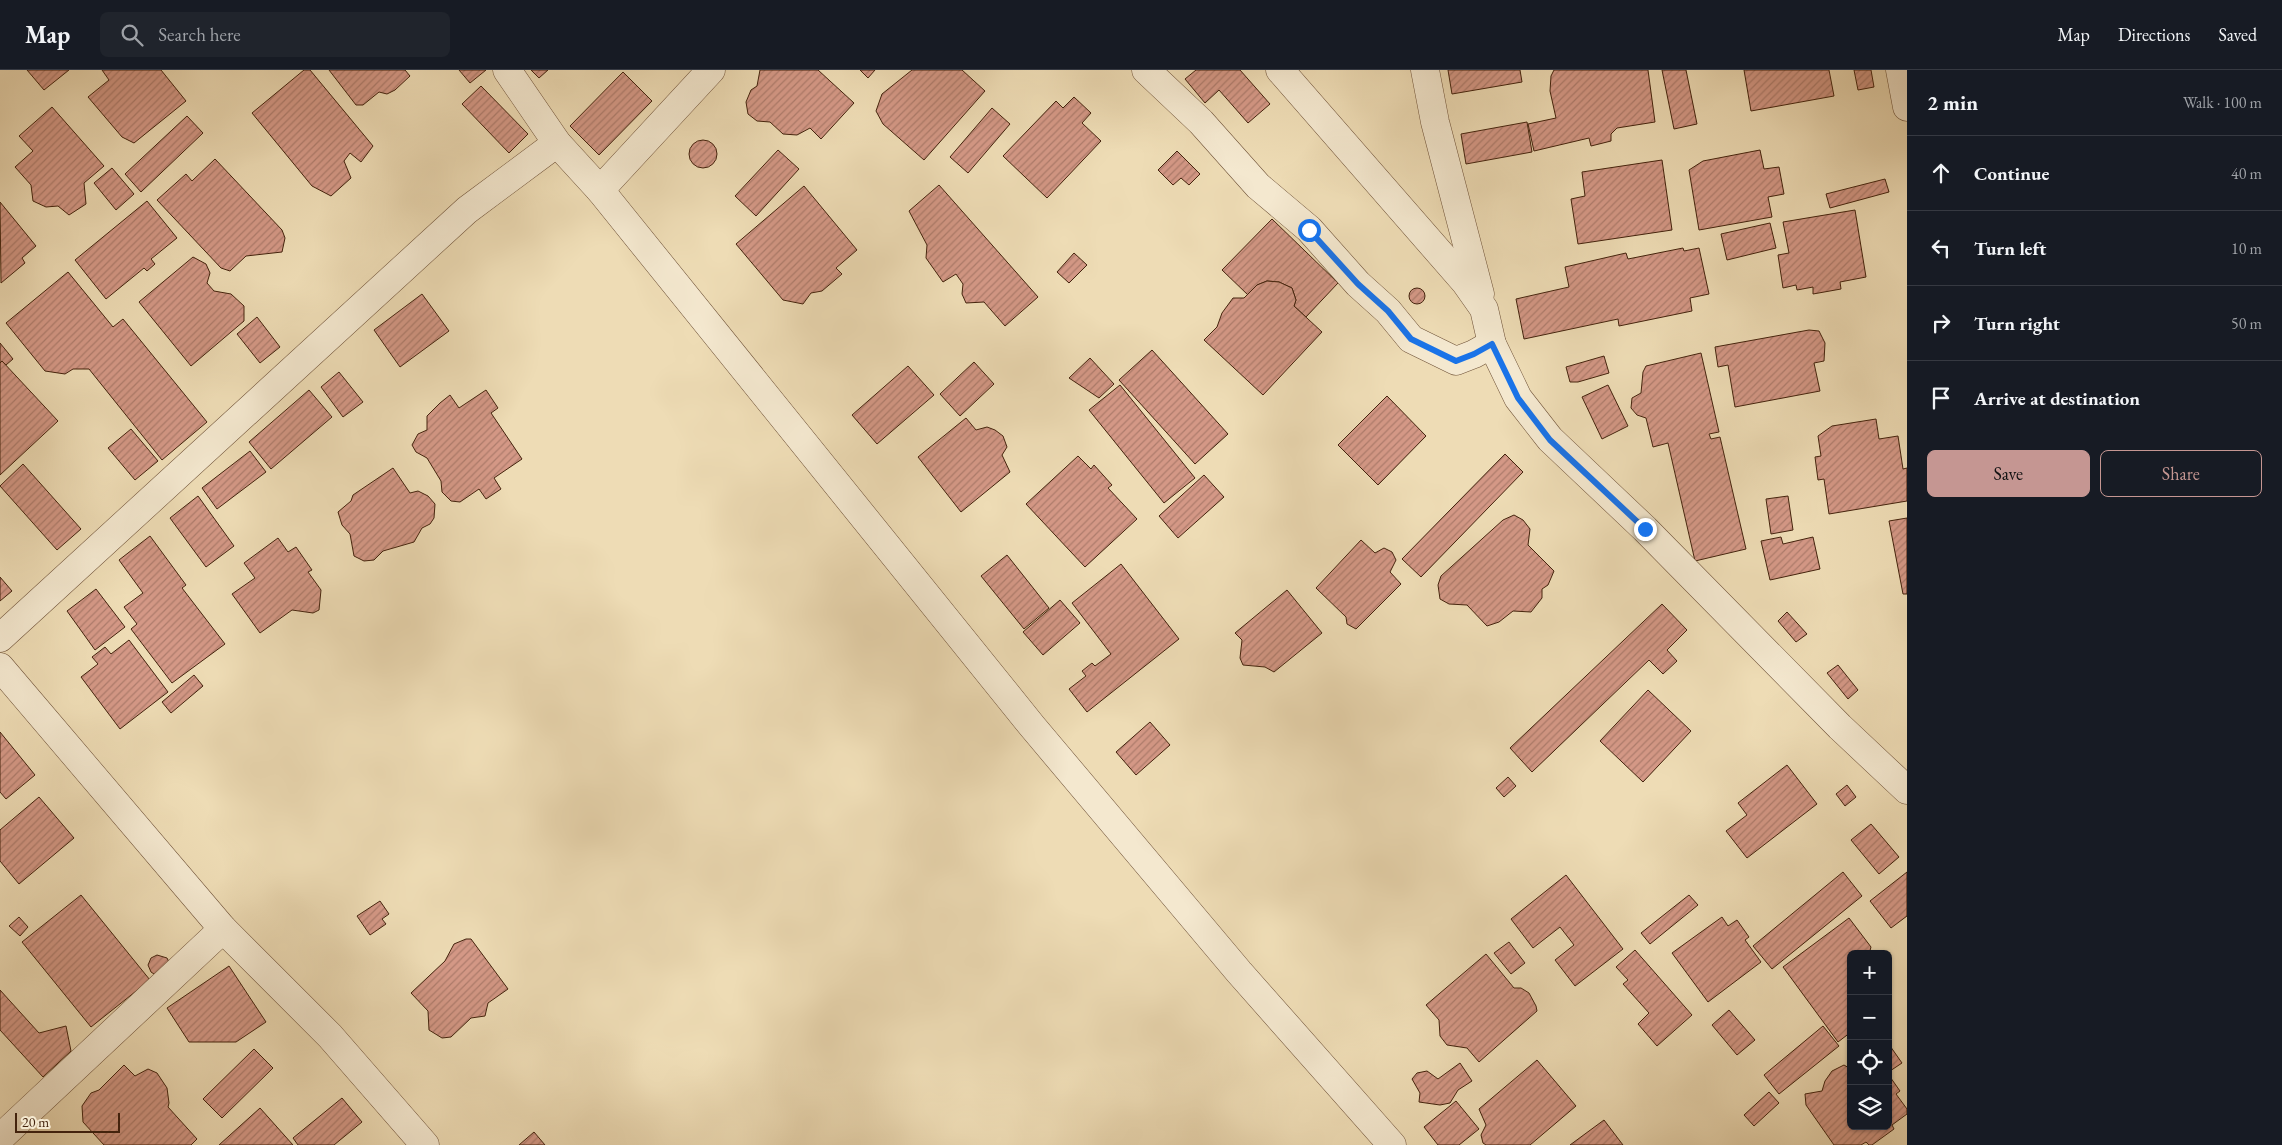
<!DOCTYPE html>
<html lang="en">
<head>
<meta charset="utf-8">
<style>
  body { margin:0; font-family:"EB Garamond",serif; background:#20242c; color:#f1f3f6 }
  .controls { position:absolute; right:15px; bottom:15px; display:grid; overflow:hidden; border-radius:8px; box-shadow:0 1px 4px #0004 }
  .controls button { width:45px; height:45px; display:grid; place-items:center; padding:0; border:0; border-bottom:1px solid #363941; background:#171b24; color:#f1f3f6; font:25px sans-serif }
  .scale { position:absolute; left:15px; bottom:12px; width:105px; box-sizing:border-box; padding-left:5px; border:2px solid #44230d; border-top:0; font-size:14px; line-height:18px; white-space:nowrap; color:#44230d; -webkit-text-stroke:4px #f4e8cf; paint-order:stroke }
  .stop { position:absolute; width:15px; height:15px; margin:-11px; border:4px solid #1a73e8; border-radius:50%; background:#fff }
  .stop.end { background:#1a73e8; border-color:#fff; box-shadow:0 1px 5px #0008 }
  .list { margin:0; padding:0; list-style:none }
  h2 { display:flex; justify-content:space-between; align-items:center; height:65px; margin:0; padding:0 20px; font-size:21px }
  h2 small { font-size:16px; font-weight:400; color:#9ea1a6 }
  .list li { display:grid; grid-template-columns:32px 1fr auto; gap:15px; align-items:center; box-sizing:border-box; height:75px; padding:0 20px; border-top:1px solid #363941 }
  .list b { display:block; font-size:19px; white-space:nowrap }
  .list em { font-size:16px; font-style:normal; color:#9ea1a6 }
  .actions { display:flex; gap:10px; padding:15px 20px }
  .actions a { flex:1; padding:11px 0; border:1px solid #c59692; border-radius:8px; text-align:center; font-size:18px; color:#c59692 }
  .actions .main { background:#c59692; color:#111 }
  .icon { flex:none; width:28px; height:28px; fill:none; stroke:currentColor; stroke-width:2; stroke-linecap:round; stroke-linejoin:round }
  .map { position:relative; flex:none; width:1907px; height:1075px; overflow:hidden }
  header { display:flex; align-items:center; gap:30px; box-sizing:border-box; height:70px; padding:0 25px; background:#171b24; border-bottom:1px solid #363941 }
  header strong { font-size:24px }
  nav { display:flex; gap:28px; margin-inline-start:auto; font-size:18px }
  .search { width:350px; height:45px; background:#20242c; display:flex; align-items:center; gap:12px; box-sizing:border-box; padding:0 18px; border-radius:8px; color:#9ea1a6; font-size:19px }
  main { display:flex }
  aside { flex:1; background:#171b24 }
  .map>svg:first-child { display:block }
</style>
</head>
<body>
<header>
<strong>Map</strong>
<div class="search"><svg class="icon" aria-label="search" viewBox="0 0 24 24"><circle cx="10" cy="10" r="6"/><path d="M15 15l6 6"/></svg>Search here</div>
<nav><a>Map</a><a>Directions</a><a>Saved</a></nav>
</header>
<main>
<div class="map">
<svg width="1907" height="1075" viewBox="0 0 1907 1075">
  <defs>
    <pattern id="building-hatch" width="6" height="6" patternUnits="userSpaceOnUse" patternTransform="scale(1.25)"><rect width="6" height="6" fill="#d49886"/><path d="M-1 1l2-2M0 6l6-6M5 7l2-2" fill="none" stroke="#ae7c6c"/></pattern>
  </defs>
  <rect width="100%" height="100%" fill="#eedcb5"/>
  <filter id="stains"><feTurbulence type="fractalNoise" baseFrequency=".004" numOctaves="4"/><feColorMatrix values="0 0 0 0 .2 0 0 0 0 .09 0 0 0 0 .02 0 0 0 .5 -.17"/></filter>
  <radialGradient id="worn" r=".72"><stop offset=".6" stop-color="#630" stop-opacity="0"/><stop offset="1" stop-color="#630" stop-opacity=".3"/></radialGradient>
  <g fill="url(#building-hatch)" stroke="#44230d">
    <path d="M27,0H69L44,20Z"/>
    <path d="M102,0H161L186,31L134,73L122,67L88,27L109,10Z"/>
    <path d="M304,0H310L373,76L361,92L350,83L344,91L351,108L331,126L312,116L252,43Z"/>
    <path d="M329,0H405L410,6L395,20L387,24L379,22L363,35H356Z"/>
    <path d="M459,0H486L470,13Z"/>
    <path d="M531,0H548L539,8Z"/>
    <path d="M760,0H818L854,33L821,69L810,58L797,65L783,64L770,52L757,51L748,44L746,32L751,20L757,16Z"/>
    <path d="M860,0H875L868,8Z"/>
    <path d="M912,0H962L985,21L924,90L883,54L876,41L882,24Z"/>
    <path d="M1196,0H1240L1270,34L1248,53L1219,20L1205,33L1185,9Z"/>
    <path d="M1448,0H1520L1522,12L1452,24Z"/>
    <path d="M1554,0H1648L1655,52L1617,58L1611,64V71L1591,76L1589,68L1534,81L1528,54L1556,48L1550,21L1551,6Z"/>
    <path d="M1662,0H1686L1697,54L1674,59Z"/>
    <path d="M1744,0H1829L1834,26L1751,41Z"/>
    <path d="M1854,0H1871L1874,17L1858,20Z"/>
    <path d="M623,2L652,31L599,85L570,56Z"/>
    <path d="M481,16L528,64L509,83L462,34Z"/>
    <path d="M1074,27L1091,43L1082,53L1101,71L1047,128L1003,86L1056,31L1063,38Z"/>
    <path d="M52,37L104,96L84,113L86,134L69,145L58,136L46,137L33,131L31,115L15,97L33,81L19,66Z"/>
    <path d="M992,38L1010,54L968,103L950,87Z"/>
    <path d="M187,46L203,63L141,122L125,104Z"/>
    <path d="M1527,52L1532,82L1466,94L1461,64Z"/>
    <circle cx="703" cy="84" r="14"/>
    <path d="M778,80L799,99L756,146L735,126Z"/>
    <path d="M1760,80L1764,99L1779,97L1784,124L1768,127L1772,147L1699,160L1689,100L1703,91Z"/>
    <path d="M1177,81L1200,104L1189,115L1181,108L1173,115L1158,100Z"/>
    <path d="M215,89L282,160L285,168L282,182L246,186L230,201L221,198L157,130L186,104L192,111Z"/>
    <path d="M1662,90L1672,160L1578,174L1571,129L1585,126L1582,102Z"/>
    <path d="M112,98L134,124L116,140L94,113Z"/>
    <path d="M1885,109L1889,122L1830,138L1826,124Z"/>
    <path d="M939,115L1038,227L1005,256L984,232L966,233L962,224L963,214L956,204L943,212L926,188L927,175L909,141Z"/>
    <path d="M804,116L857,180L836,198L842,204L822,221L811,223L803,234L783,230L736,174Z"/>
    <path d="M147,131L177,168L151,189L155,194L147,201L144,198L106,229L75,190Z"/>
    <path d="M0,132L36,176L22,188L25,193L1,213Z"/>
    <path d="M1855,140L1866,207L1840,212L1841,219L1813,224V217L1797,220L1796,215L1783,218L1778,185L1789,183L1783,152Z"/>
    <path d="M1272,149L1338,213L1306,247L1294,236L1296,230L1292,218L1279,212L1267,211L1257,215L1248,225L1222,200Z"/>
    <path d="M1770,153L1776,178L1727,190L1721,164Z"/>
    <path d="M1683,178L1684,181L1699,178L1709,224L1690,228L1692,241L1619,256L1618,249L1524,269L1516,229L1569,217L1565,197L1626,183L1628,189Z"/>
    <path d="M1074,183L1087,195L1069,213L1057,202Z"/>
    <path d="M193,187L206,194L210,203L207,213L214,221L231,224L244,236V251L191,296L139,232Z"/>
    <path d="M68,202L113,257L123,249L207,352L162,390L89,299H73L65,304L45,301L6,253Z"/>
    <path d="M1267,211L1279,212L1292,218L1296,230L1294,236L1322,262L1263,325L1204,270L1217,257L1222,243L1233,228H1244L1257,215Z"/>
    <circle cx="1417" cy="226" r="8"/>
    <path d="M422,224L449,261L400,297L374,260Z"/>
    <path d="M257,247L280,277L260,293L237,264Z"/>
    <path d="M1809,260L1819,261L1825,273L1824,291L1814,293L1820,321L1735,337L1728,295L1718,297L1715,277Z"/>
    <path d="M0,273L13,289L6,295L2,291L0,293Z"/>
    <path d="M1152,280L1228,364L1195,394L1119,310Z"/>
    <path d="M1701,283L1719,362L1709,364L1711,369L1720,367L1746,479L1695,491L1668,373L1653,377L1646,348L1637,345L1631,338L1632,328L1641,323L1643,302L1646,296Z"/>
    <path d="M1604,286L1609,303L1578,312H1570L1566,297Z"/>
    <path d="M1090,288L1114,314L1099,328L1069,308Z"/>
    <path d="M2,291L58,351L0,405V293Z"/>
    <path d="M974,292L994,314L960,346L940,324Z"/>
    <path d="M908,296L934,325L877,374L852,345Z"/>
    <path d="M339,302L363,332L343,347L321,317Z"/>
    <path d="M1120,315L1195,408L1164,433L1089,340Z"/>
    <path d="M1608,315L1628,356L1602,369L1582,327Z"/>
    <path d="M309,320L332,347L271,399L249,372Z"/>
    <path d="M486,320L498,338L491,343L522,389L494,408L501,419L486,429L479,419L460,432L451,431L442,422L441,411L427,388L416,382L412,375L418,364L427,360V346L440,333L450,325L459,338Z"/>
    <path d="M1387,326L1426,366L1378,415L1338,375Z"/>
    <path d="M966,348L976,360L987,357L995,360L1003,366L1007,377L1002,385L1010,402L961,442L918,387Z"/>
    <path d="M1876,349L1879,369L1898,366L1903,399L1907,398V431L1829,444L1824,409L1818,410L1815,387L1821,386L1818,366L1832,356Z"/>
    <path d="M131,359L158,391L135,410L108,378Z"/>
    <path d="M250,381L266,402L217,439L202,418Z"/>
    <path d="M1505,384L1523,402L1421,507L1402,489Z"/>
    <path d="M1078,386L1091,399L1094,395L1112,415L1108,418L1137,449L1085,497L1026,434Z"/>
    <path d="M23,394L81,459L57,480L0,416Z"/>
    <path d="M393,398L410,423L418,421L428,426L435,434L434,448L430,454L422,458L414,472L383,481L374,490L364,491L354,486L350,464L342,455L338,442L351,431L353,425Z"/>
    <path d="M1204,405L1224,427L1178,468L1159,446Z"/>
    <path d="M198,426L234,476L206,497L170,448Z"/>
    <path d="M1788,426L1793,460L1771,464L1766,429Z"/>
    <path d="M1514,445L1523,450L1530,459L1528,475L1554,501L1548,515L1542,519V528L1531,542L1513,541L1499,552L1487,556L1467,535L1449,534L1440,529L1438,515L1441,506L1503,450Z"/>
    <path d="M1907,448V524H1903L1889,451Z"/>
    <path d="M150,466L186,515L182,518L225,574L172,613L131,559L137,554L124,537L143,523L119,490Z"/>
    <path d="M1781,467L1783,474L1813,467L1820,499L1770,510L1761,471Z"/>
    <path d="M278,468L288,482L296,477L312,500L308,502L321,520L319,540L313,543L292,540L260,563L232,524L255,508L244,493Z"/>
    <path d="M1361,470L1375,483L1384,478L1392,482L1396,490L1390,502L1401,514L1356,559L1347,554L1346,547L1316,518Z"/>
    <path d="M1007,485L1049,538L1024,559L981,506Z"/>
    <path d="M1121,494L1179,569L1087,642L1069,619L1086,606L1082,601L1092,593L1095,596L1111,584L1072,533Z"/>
    <path d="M0,507L12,521L0,531Z"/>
    <path d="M96,519L125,557L95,580L67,541Z"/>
    <path d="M1287,520L1322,563L1274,602L1265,597L1243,595L1240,588L1242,570L1235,563Z"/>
    <path d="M1060,530L1080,553L1043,585L1023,562Z"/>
    <path d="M1662,534L1687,560L1667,580L1677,591L1663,604L1649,590L1532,702L1510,678Z"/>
    <path d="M1787,542L1807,564L1796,572L1778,551Z"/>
    <path d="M129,570L168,622L120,659L81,607L98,594L92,587L105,577L111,584Z"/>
    <path d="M1838,595L1858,620L1848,629L1827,603Z"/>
    <path d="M194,605L203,616L171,643L162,632Z"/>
    <path d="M1648,620L1691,661L1643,712L1600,671Z"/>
    <path d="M1150,652L1170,675L1136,705L1116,682Z"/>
    <path d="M0,662L35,705L6,729L0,722Z"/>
    <path d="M1787,695L1817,734L1747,788L1726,761L1747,745L1738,733Z"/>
    <path d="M1508,707L1516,716L1504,727L1496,718Z"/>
    <path d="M1847,715L1856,727L1845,736L1836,724Z"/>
    <path d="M39,727L74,768L19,814L0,791V760Z"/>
    <path d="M1871,754L1899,787L1879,804L1851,770Z"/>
    <path d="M1843,802L1862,826L1772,899L1753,876Z"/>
    <path d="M1907,802V846L1891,858L1870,831Z"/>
    <path d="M1566,805L1623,879L1575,916L1555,890L1574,875L1560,857L1533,878L1511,849Z"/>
    <path d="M81,825L150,910L91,957L22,872Z"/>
    <path d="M1689,825L1698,835L1650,874L1641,863Z"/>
    <path d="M380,831L389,844L382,849L386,854L370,865L357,846Z"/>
    <path d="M19,847L28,857L20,866L9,856Z"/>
    <path d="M1722,847L1728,856L1737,850L1749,867L1745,870L1761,892L1708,932L1672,883Z"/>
    <path d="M1849,848L1871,877L1869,884H1851V962L1838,972L1783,897Z"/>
    <path d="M466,869H471L508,919L488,933L485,946L471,948L451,967L442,968L429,960L428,941L411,923L445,891L454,874Z"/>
    <path d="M1509,872L1525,893L1511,904L1494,883Z"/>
    <path d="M1635,880L1692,945L1657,976L1638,954L1649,943L1623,914L1628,910L1616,897Z"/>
    <path d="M1486,884L1514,918H1521L1529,923L1536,936L1537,941L1479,992L1467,978L1447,975L1440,966L1439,950L1426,935Z"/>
    <path d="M157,885L167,888L170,894L157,906L151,902L148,895L151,888Z"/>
    <path d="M229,896L266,952L236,972H189L167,938Z"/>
    <path d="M0,920L39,963L66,956L71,981L43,1007L0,960Z"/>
    <path d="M1729,940L1755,970L1737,985L1712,955Z"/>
    <path d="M1823,956L1839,976L1779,1024L1764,1005Z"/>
    <path d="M1888,973L1902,993L1890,1001L1888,998Z"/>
    <path d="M254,979L273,998L222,1048L203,1029Z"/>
    <path d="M1537,990L1576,1036L1530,1075H1486L1483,1073L1481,1065L1486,1055L1479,1039Z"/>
    <path d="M1460,993L1472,1011L1458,1020L1450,1033L1440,1035L1419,1032L1420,1023L1412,1009L1417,1003L1427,1001L1438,1009Z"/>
    <path d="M124,995L135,1006L148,999L157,1003L167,1018L169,1033L168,1037L197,1069L191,1075H104L83,1052L82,1036L91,1023L99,1020Z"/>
    <path d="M1844,995L1849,998L1851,996V1056H1888V1004L1900,1021L1896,1024L1907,1039V1044L1892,1055L1894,1059L1872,1075H1869L1866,1072L1861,1075H1834L1806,1035L1805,1024L1822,1021L1825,1011L1832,1001Z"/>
    <path d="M1769,1022L1779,1033L1754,1056L1744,1045Z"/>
    <path d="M342,1028L362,1052L334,1075H298L293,1068Z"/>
    <path d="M1456,1031L1479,1059L1459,1075H1438L1424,1057Z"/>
    <path d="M260,1038L293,1075H219Z"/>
    <path d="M1604,1050L1623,1075H1570Z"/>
    <path d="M534,1062L545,1075H519Z"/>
  </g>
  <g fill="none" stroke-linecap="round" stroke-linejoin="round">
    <defs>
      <g id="street">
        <path d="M507,0L557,73L600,120L1032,656L1239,902L1392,1075"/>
        <path d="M1146,0L1201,52L1258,116L1309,159L1358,214L1388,241L1411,269L1456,291L1474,284L1492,274"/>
        <path d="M1280,0L1465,212L1484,239L1492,274L1518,328L1550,369L1645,459L1840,657L1907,720"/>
        <path d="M1425,0L1435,52L1480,224"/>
        <path d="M1900,0L1907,37"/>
        <path d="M600,120L711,0"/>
        <path d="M0,568L467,140L557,73"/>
        <path d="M0,597L223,859L330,966L425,1075"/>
        <path d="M0,1068L223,859"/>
      </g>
    </defs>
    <use href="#street" stroke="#6e5137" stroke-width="29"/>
    <use href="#street" stroke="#f4e8cf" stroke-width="28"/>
  </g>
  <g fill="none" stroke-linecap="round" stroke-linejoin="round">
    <path stroke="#1a73e8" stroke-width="6" d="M1309,160L1358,214L1388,241L1411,269L1456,291L1474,284L1492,274L1518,328L1550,370L1645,459"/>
  </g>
  <rect width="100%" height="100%" filter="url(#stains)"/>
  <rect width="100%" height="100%" fill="url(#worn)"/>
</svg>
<div class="controls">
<button>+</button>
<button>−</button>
<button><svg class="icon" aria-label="locate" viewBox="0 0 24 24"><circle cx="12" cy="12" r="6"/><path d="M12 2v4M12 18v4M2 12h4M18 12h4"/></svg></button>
<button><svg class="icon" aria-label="layers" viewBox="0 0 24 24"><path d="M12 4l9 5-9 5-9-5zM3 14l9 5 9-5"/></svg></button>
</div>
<div class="scale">20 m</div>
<div class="stop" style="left:1309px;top:160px"></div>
<div class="stop end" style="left:1645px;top:459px"></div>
</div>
<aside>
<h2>2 min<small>Walk · 100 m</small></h2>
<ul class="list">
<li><svg class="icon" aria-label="ahead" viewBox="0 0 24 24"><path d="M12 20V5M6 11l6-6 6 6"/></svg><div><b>Continue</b></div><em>40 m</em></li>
<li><svg class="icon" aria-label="left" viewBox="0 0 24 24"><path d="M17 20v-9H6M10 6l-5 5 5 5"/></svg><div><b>Turn left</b></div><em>10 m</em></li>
<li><svg class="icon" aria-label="right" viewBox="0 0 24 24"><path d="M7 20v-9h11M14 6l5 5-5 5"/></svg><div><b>Turn right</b></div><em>50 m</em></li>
<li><svg class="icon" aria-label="arrive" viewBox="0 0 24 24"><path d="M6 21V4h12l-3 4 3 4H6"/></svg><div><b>Arrive at destination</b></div></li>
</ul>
<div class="actions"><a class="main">Save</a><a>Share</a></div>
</aside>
</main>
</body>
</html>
